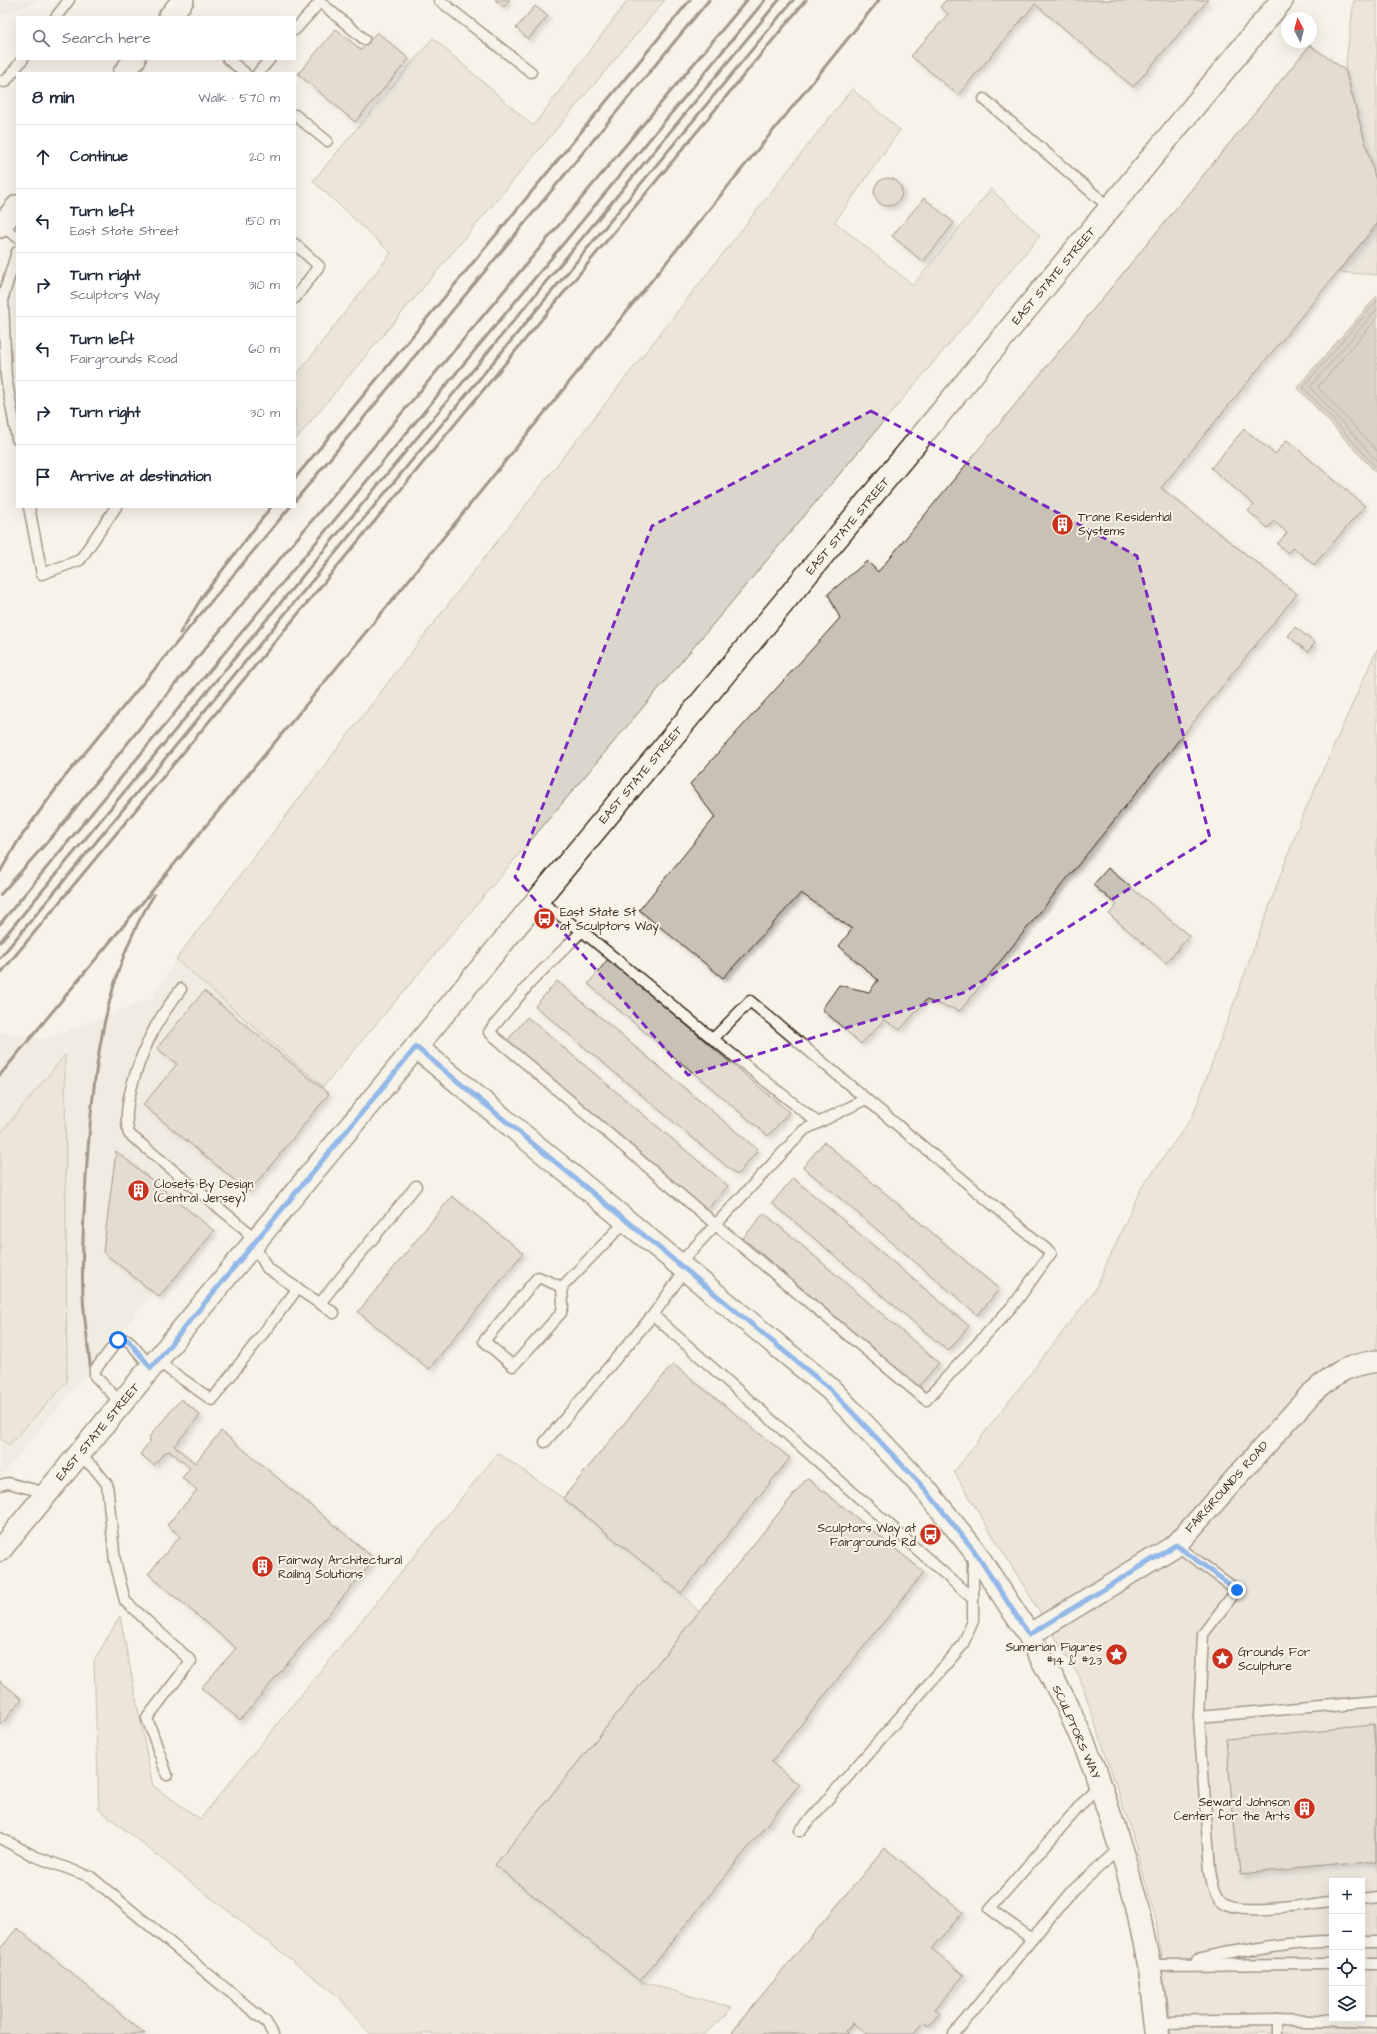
<!DOCTYPE html>
<html lang="en">
<head>
<meta charset="utf-8">
<style>
  body { margin:0; font-family:"Architects Daughter",sans-serif; background:#f6f6f7; color:#1f2937 }
  .controls { position:absolute; right:12px; bottom:12px; display:grid; overflow:hidden; border-radius:0px; box-shadow:0 4px 16px #0002 }
  .controls button { width:36px; height:36px; display:grid; place-items:center; padding:0; border:0; border-bottom:1px solid #e0e1e3; background:#fff; color:#1f2937; font:20px sans-serif }
  .compass { position:absolute; left:1281px; top:12px; width:36px; height:36px; border-radius:50%; background:#fff; box-shadow:0 4px 16px #0002; rotate:353deg }
  .stop { position:absolute; width:12px; height:12px; margin:-9px; border:3px solid #1a73e8; border-radius:50%; background:#fff }
  .stop.end { background:#1a73e8; border-color:#fff; box-shadow:0 1px 4px #0008 }
  .list { margin:0; padding:0; list-style:none }
  h2 { display:flex; justify-content:space-between; align-items:center; height:52px; margin:0; padding:0 16px; font-size:17px }
  h2 small { font-size:13px; font-weight:400; color:#747a83 }
  .list li { display:grid; grid-template-columns:26px 1fr auto; gap:12px; align-items:center; box-sizing:border-box; height:64px; padding:0 16px; border-top:1px solid #e0e1e3 }
  .list b { display:block; font-size:15px; white-space:nowrap }
  .list p { margin:0; font-size:13px; white-space:nowrap; color:#747a83 }
  .list em { font-size:13px; font-style:normal; color:#747a83 }
  .icon { flex:none; width:22px; height:22px; fill:none; stroke:currentColor; stroke-width:2; stroke-linecap:round; stroke-linejoin:round }
  .map { position:relative; flex:none; width:1377px; height:2034px; overflow:hidden }
  .search { position:absolute; background:#fff; box-shadow:0 4px 16px #0002; left:16px; top:16px; width:280px; height:44px; display:flex; align-items:center; gap:10px; box-sizing:border-box; padding:0 14px; border-radius:0px; color:#747a83; font-size:15px }
  .panel { position:absolute; background:#fff; box-shadow:0 4px 16px #0002; left:16px; top:72px; width:280px; height:436px; border-radius:0px }
  .map>svg:first-child { display:block }
</style>
</head>
<body>
<div class="map">
<svg width="1377" height="2034" viewBox="0 0 1377 2034">
  <defs>
    <filter id="shadow"><feDropShadow dx="3.5" dy="3.5" stdDeviation="2" flood-color="#0004"/></filter>
  </defs>
  <rect width="100%" height="100%" fill="#f7f3e8"/>
  <filter id="ink" filterUnits="userSpaceOnUse"><feTurbulence type="fractalNoise" baseFrequency=".025" numOctaves="2"/><feDisplacementMap in="SourceGraphic" scale="8" xChannelSelector="R" yChannelSelector="G"/><feConvolveMatrix kernelMatrix="1 2 1 2 8 2 1 2 1" color-interpolation-filters="sRGB"/></filter>
  <g filter="url(#ink)">
    <g fill="#e9e4d9">
      <path d="M0,0H42L4,14L0,13Z"/>
      <path d="M176,959L323,1087L0,1478V1032L46,1039L152,998Z"/>
    </g>
    <g fill="#dbd6cb" stroke="#8b8074" fill-rule="evenodd">
      <path d="M628,0H665L295,440V377L391,253L313,181L433,38L533,126Z"/>
      <path d="M1354,0H1377V184L1345,70Z"/>
      <path d="M852,89L900,130L835,222L913,285L991,189L1040,236L323,1087L176,959L463,585Z"/>
      <path d="M1377,224V275L1338,272Z"/>
      <path d="M1377,649V2034H1171L1156,1920L1132,1833L1080,1678L954,1472L1094,1292L1141,1188L1192,1118L1300,822ZM1332,1881H1362V2019H1332Z"/>
      <path d="M65,1055L67,1382L9,1445L0,1438V1134Z"/>
      <path d="M498,1453L563,1498L681,1593L699,1612L495,1865L640,1981L732,2008L705,2034H370L338,1996L188,1880L99,1809L94,1661L120,1616L153,1786L200,1819Z"/>
    </g>
    <path fill="#b4aca0" stroke="#84786c" d="M1377,296V474L1297,387Z"/>
    <g fill="none" stroke-linecap="round" stroke-linejoin="round">
      <g stroke="#6b5e52" stroke-width="1">
        <path d="M1377,301L1303,387L1377,468"/>
        <path d="M1377,309L1310,387L1377,461"/>
        <path d="M1377,318L1318,387L1377,451"/>
      </g>
    </g>
    <g fill="#c8c1b6" stroke="#3b2a1e" filter="url(#shadow)">
      <path d="M495,0H510L504,7Z"/>
      <path d="M946,0H1208L1133,87L1035,4L958,95L911,56L948,14L940,7Z"/>
      <path d="M535,6L548,16L528,39L516,28Z"/>
      <path d="M336,29L361,50L377,32L409,59L355,122L298,74Z"/>
      <path d="M1310,45L1345,70L1377,184V224L1161,488L1297,594L960,1011L926,1000L900,1030L884,1020L861,1044L822,1009L839,985L869,992L878,980L839,946L852,929L801,893L723,978L639,910L715,817L690,784L840,618L828,594L867,561L878,572Z"/>
      <circle cx="888" cy="192" r="14"/>
      <path d="M924,198L954,223L923,262L892,236Z"/>
      <path d="M1244,429L1275,454L1287,440L1365,506L1314,565L1293,547L1288,553L1277,544L1287,533L1274,521L1268,528L1248,511L1254,505L1211,468Z"/>
      <path d="M1295,627L1315,643L1308,652L1288,636Z"/>
      <path d="M1108,868L1189,936L1166,963L1109,914L1117,905L1093,885Z"/>
      <path d="M608,959L789,1112L768,1136L588,984Z"/>
      <path d="M557,981L758,1150L737,1175L535,1006Z"/>
      <path d="M204,991L329,1094L249,1192L143,1105L177,1064L157,1048Z"/>
      <path d="M527,1017L728,1186L706,1211L506,1042Z"/>
      <path d="M824,1142L999,1289L978,1315L803,1167Z"/>
      <path d="M116,1151L214,1231L159,1297L103,1252Z"/>
      <path d="M793,1178L969,1326L948,1351L772,1203Z"/>
      <path d="M452,1196L523,1253L429,1369L358,1312Z"/>
      <path d="M764,1213L939,1363L918,1387L743,1238Z"/>
      <path d="M673,1364L790,1458L681,1593L563,1498Z"/>
      <path d="M181,1399L200,1415L174,1446L195,1463L221,1431L375,1559L240,1720L201,1688L236,1648L148,1574L180,1536L167,1525L197,1490L182,1478L190,1468L170,1451L164,1453L154,1465L140,1454L150,1441L149,1437Z"/>
      <path d="M807,1478L924,1572L771,1762L799,1785L640,1981L495,1865Z"/>
      <path d="M0,1681L22,1699L0,1726Z"/>
      <path d="M1374,1725L1377,1757V1861L1239,1874L1226,1739Z"/>
      <path d="M885,1848L963,1912L932,1949L964,1975L935,2009L940,2013L929,2026L924,2022L914,2034H866L853,2023L846,2031L849,2034H736L732,2031Z"/>
      <path d="M17,1928L145,2034H0V1949Z"/>
    </g>
    <g fill="none" stroke-linecap="round" stroke-linejoin="round">
      <defs>
        <g id="service">
          <path d="M439,0L531,72"/>
          <path d="M56,17L69,0"/>
          <path d="M295,30L320,2L364,39"/>
          <path d="M228,59L245,73"/>
          <path d="M258,73L270,59"/>
          <path d="M0,81L5,82L23,59"/>
          <path d="M984,99L1110,208"/>
          <path d="M295,115L327,141"/>
          <path d="M1,226L17,237"/>
          <path d="M295,244L319,266L295,298"/>
          <path d="M17,252L3,297L6,377L17,439"/>
          <path d="M29,507L42,574L80,560L116,507"/>
          <path d="M538,900L582,931"/>
          <path d="M181,989C175,997 169,1005 163,1014C146,1040 119,1104 129,1134L246,1230L267,1268L334,1313"/>
          <path d="M713,1039L818,1123"/>
          <path d="M679,1264L804,1130L866,1099L750,1001L713,1039L582,931L530,983L489,1032L716,1225L926,1400L1016,1302L1051,1253L866,1099"/>
          <path d="M686,1269L653,1315L973,1599"/>
          <path d="M562,1287L538,1277L484,1341L513,1366L561,1313L563,1306L562,1287L626,1221"/>
          <path d="M320,1303L416,1186"/>
          <path d="M157,1361L212,1400L298,1288"/>
          <path d="M121,1403L95,1376V1370L118,1340H128L151,1367"/>
          <path d="M545,1442L653,1315"/>
          <path d="M79,1455L95,1469L107,1484L115,1561L125,1601L191,1661L147,1718L167,1775"/>
          <path d="M0,1485L8,1483L47,1493"/>
          <path d="M1176,1545L1237,1590L1203,1634L1199,1717L1210,1871C1212,1881 1213,1892 1220,1900C1235,1917 1309,1903 1332,1901"/>
          <path d="M1199,1717L1377,1701"/>
          <path d="M800,1831L962,1646L973,1621V1555"/>
          <path d="M0,1838L34,1856L91,1877L266,2022L273,2034"/>
          <path d="M1362,1898L1377,1896"/>
          <path d="M1032,1939L990,1909L1099,1784"/>
          <path d="M1362,1941H1377"/>
          <path d="M1197,1960C1241,1951 1287,1941 1332,1941"/>
          <path d="M1362,1964H1377"/>
          <path d="M1149,1965L1332,1964"/>
          <path d="M1276,2020L1377,2023"/>
          <path d="M1157,2022L1276,2020V2034"/>
          <path d="M954,2034L1070,1893L1120,1848"/>
        </g>
        <g id="minor">
          <path d="M169,17L183,0"/>
          <path d="M124,73L135,59"/>
          <path d="M0,227L17,206"/>
          <path d="M1029,1635L1176,1545L1310,1395C1335,1373 1344,1366 1377,1361"/>
        </g>
        <g id="tertiary">
          <path d="M416,1047L830,1389L925,1489L973,1549L1029,1635L1067,1705L1095,1769L1125,1862L1136,1902L1150,1969L1158,2034"/>
          <path d="M0,1550L1282,0"/>
        </g>
      </defs>
      <use href="#service" stroke="#3b2a1e" stroke-width="13"/>
      <use href="#minor" stroke="#3b2a1e" stroke-width="24"/>
      <use href="#tertiary" stroke="#3b2a1e" stroke-width="25"/>
      <use href="#service" stroke="#f7f3e8" stroke-width="10"/>
      <use href="#minor" stroke="#f7f3e8" stroke-width="21"/>
      <use href="#tertiary" stroke="#f7f3e8" stroke-width="22"/>
      <g stroke="#3b2a1e" stroke-width="3">
        <path d="M295,478L690,0"/>
        <path d="M295,501L709,0"/>
        <path d="M180,633L204,594L271,507"/>
        <path d="M0,872L18,841L63,779L290,507"/>
        <path d="M0,895L57,831L172,688L747,0"/>
        <path d="M0,924L765,0"/>
        <path d="M0,942L779,0"/>
        <path d="M0,958L793,0"/>
        <path d="M0,974L806,0"/>
        <path d="M0,1075L404,586L879,0"/>
        <path d="M90,1365C88,1342 84,1318 83,1295C81,1256 84,1216 86,1177C92,1084 102,975 154,895"/>
      </g>
    </g>
  </g>
  <g fill="none" stroke-linecap="round" stroke-linejoin="round" filter="url(#ink)">
    <path stroke="#1a73e8" stroke-width="5" d="M118,1340H128L151,1368L416,1047L830,1389L925,1489L973,1549L1029,1635L1176,1545L1237,1590"/>
  </g>
  <path d="M0 0H1377V2034H0ZM871,411L1137,556L1210,838L963,993L688,1075L515,877L652,526Z" fill="#f7f3e8" fill-opacity=".55" fill-rule="evenodd"/>
  <path fill="none" stroke="#7b2cbf" stroke-width="3" stroke-dasharray="8 5" stroke-linejoin="round" d="M871,411L1137,556L1210,838L963,993L688,1075L515,877L652,526Z"/>
  <defs>
    <symbol id="building-disc" viewBox="-11 -11 22 22"><circle r="9.5" fill="#c8321e" stroke="#f7f3e8"/><path d="M-4-6H4V6H1V3H-1V6H-4ZM-2.5-4.3h1.7v1.8h-1.7ZM.8-4.3h1.7v1.8H.8ZM-2.5-1h1.7V.8h-1.7ZM.8-1h1.7V.8H.8Z" fill="#fff"/></symbol>
    <symbol id="bus-disc" viewBox="-11 -11 22 22"><circle r="9.5" fill="#c8321e" stroke="#f7f3e8"/><path d="M-5-6H5V4H4V6H2V4H-2V6H-4V4H-5ZM-3.5-4V0h7V-4ZM-3.5 1.2v1.5H-2V1.2ZM2 1.2v1.5H3.5V1.2Z" fill="#fff"/></symbol>
    <symbol id="sight-disc" viewBox="-11 -11 22 22"><circle r="9.5" fill="#c8321e" stroke="#f7f3e8"/><path d="M0-6L1.8-2.2L6-1.7L2.9 1.2L3.7 5.4L0 3.3L-3.7 5.4L-2.9 1.2L-6-1.7L-1.8-2.2Z" fill="#fff"/></symbol>
  </defs>
  <g fill-rule="evenodd">
    <use href="#building-disc" x="1050" y="512" width="25" height="25"/>
    <use href="#bus-disc" x="532" y="906" width="25" height="25"/>
    <use href="#building-disc" x="126" y="1178" width="25" height="25"/>
    <use href="#bus-disc" x="918" y="1522" width="25" height="25"/>
    <use href="#building-disc" x="250" y="1554" width="25" height="25"/>
    <use href="#sight-disc" x="1104" y="1642" width="25" height="25"/>
    <use href="#sight-disc" x="1210" y="1646" width="25" height="25"/>
    <use href="#building-disc" x="1292" y="1796" width="25" height="25"/>
  </g>
  <g text-anchor="middle" dominant-baseline="central" stroke-width="4" stroke-linejoin="round" paint-order="stroke">
    <g font-size="12" fill="#3b2a1e" stroke="#f7f3e8">
      <text transform="translate(1054 276) rotate(-50)">EAST STATE STREET</text>
      <text transform="translate(848 526) rotate(-50)">EAST STATE STREET</text>
      <text transform="translate(641 775) rotate(-50)">EAST STATE STREET</text>
      <text transform="translate(98 1432) rotate(-50)">EAST STATE STREET</text>
      <text transform="translate(1227 1487) rotate(-48)">FAIRGROUNDS ROAD</text>
      <text transform="translate(1076 1732) rotate(66)">SCULPTORS WAY</text>
    </g>
    <g font-size="12" fill="#3b2a1e" stroke="#f7f3e8" text-anchor="start">
      <text x="1078" y="517">Trane Residential<tspan x="1078" dy="14">Systems</tspan></text>
      <text x="560" y="912">East State St<tspan x="560" dy="14">at Sculptors Way</tspan></text>
      <text x="154" y="1184">Closets By Design<tspan x="154" dy="14">(Central Jersey)</tspan></text>
      <text x="916" y="1528" text-anchor="end">Sculptors Way at<tspan x="916" dy="14">Fairgrounds Rd</tspan></text>
      <text x="278" y="1560">Fairway Architectural<tspan x="278" dy="14">Railing Solutions</tspan></text>
      <text x="1102" y="1647" text-anchor="end">Sumerian Figures<tspan x="1102" dy="14">#14 &amp; #23</tspan></text>
      <text x="1238" y="1652">Grounds For<tspan x="1238" dy="14">Sculpture</tspan></text>
      <text x="1290" y="1802" text-anchor="end">Seward Johnson<tspan x="1290" dy="14">Center for the Arts</tspan></text>
    </g>
  </g>
</svg>
<div class="controls">
<button>+</button>
<button>−</button>
<button><svg class="icon" aria-label="locate" viewBox="0 0 24 24"><circle cx="12" cy="12" r="6"/><path d="M12 2v4M12 18v4M2 12h4M18 12h4"/></svg></button>
<button><svg class="icon" aria-label="layers" viewBox="0 0 24 24"><path d="M12 4l9 5-9 5-9-5zM3 14l9 5 9-5"/></svg></button>
</div>
<svg class="compass" viewBox="-18 -18 36 36"><path d="M0-13l5 13h-10z" fill="#e53935"/><path d="M0 13l5-13h-10z" fill="#747a83"/></svg>
<div class="stop" style="left:118px;top:1340px"></div>
<div class="stop end" style="left:1237px;top:1590px"></div>
<div class="search"><svg class="icon" aria-label="search" viewBox="0 0 24 24"><circle cx="10" cy="10" r="6"/><path d="M15 15l6 6"/></svg>Search here</div>
<section class="panel">
<h2>8 min<small>Walk · 570 m</small></h2>
<ul class="list">
<li><svg class="icon" aria-label="ahead" viewBox="0 0 24 24"><path d="M12 20V5M6 11l6-6 6 6"/></svg><div><b>Continue</b></div><em>20 m</em></li>
<li><svg class="icon" aria-label="left" viewBox="0 0 24 24"><path d="M17 20v-9H6M10 6l-5 5 5 5"/></svg><div><b>Turn left</b><p>East State Street</p></div><em>150 m</em></li>
<li><svg class="icon" aria-label="right" viewBox="0 0 24 24"><path d="M7 20v-9h11M14 6l5 5-5 5"/></svg><div><b>Turn right</b><p>Sculptors Way</p></div><em>310 m</em></li>
<li><svg class="icon" aria-label="left" viewBox="0 0 24 24"><path d="M17 20v-9H6M10 6l-5 5 5 5"/></svg><div><b>Turn left</b><p>Fairgrounds Road</p></div><em>60 m</em></li>
<li><svg class="icon" aria-label="right" viewBox="0 0 24 24"><path d="M7 20v-9h11M14 6l5 5-5 5"/></svg><div><b>Turn right</b></div><em>30 m</em></li>
<li><svg class="icon" aria-label="arrive" viewBox="0 0 24 24"><path d="M6 21V4h12l-3 4 3 4H6"/></svg><div><b>Arrive at destination</b></div></li>
</ul>
</section>
</div>
</body>
</html>
